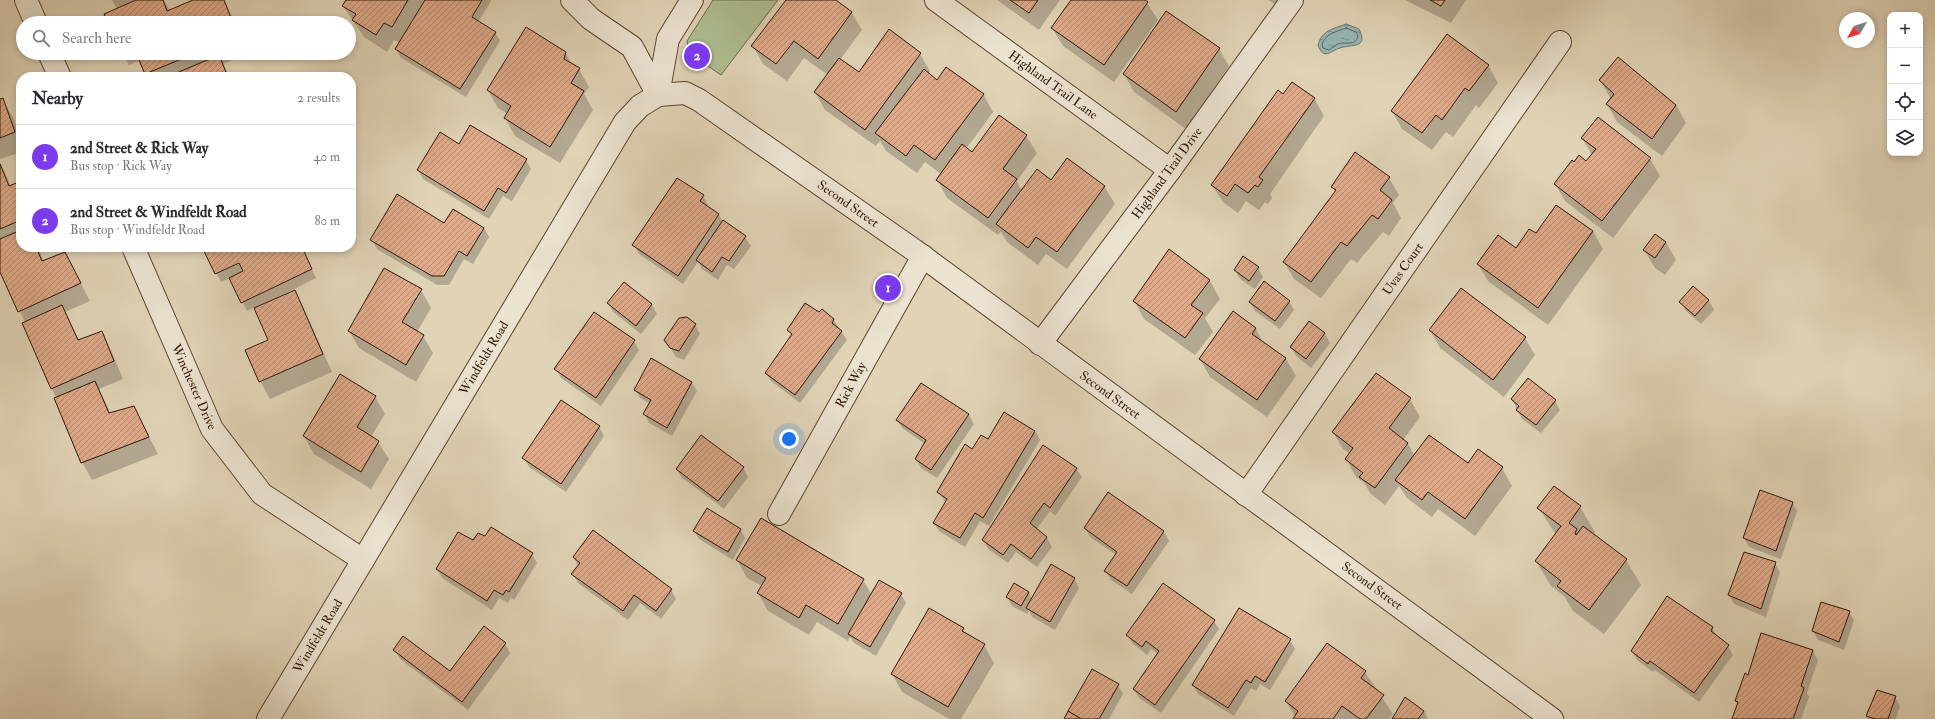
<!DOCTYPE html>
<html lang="en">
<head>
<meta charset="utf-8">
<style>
  body { margin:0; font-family:"IM FELL Double Pica",serif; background:#f2f2f3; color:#2b2b33 }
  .controls { position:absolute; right:12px; top:12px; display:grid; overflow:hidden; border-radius:8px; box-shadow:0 2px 6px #0003 }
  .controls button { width:36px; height:36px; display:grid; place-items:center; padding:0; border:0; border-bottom:1px solid #e1e1e2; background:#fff; color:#2b2b33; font:20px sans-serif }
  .compass { position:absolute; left:1839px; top:12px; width:36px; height:36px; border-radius:50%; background:#fff; box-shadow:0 2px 6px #0003; rotate:231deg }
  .you { position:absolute; left:789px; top:439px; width:14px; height:14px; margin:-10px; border:3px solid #fff; border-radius:50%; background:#1a73e8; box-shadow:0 0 0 6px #1a73e833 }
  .badge { display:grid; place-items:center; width:26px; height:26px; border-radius:50%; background:#7c3aed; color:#fff; font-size:13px; font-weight:700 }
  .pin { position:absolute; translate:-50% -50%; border:2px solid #fff; box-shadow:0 1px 4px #0006 }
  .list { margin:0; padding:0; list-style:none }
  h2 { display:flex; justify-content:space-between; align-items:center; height:52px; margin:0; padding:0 16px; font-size:17px }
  h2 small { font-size:13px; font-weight:400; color:#7c7c81 }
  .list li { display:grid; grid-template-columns:26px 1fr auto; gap:12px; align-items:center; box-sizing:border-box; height:64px; padding:0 16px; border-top:1px solid #e1e1e2 }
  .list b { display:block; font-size:15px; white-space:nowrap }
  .list p { margin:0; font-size:13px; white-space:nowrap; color:#7c7c81 }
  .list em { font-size:13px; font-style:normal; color:#7c7c81 }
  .icon { flex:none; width:22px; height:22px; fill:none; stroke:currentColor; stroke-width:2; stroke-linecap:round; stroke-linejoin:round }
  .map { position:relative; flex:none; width:1935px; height:719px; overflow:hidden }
  .search { position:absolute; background:#fff; box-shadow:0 2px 6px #0003; left:16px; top:16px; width:340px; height:44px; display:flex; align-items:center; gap:10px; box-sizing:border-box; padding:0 14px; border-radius:22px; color:#7c7c81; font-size:15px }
  .panel { position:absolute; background:#fff; box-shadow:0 2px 6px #0003; left:16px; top:72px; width:340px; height:180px; border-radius:16px }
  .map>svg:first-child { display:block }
</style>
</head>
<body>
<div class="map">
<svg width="1935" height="719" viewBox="0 0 1935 719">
  <defs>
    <pattern id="water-ripples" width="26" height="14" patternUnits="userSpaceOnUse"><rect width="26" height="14" fill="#95b6b5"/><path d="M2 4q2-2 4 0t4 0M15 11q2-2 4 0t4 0" fill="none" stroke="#7a9391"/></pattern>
    <pattern id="building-hatch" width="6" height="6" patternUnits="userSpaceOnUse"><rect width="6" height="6" fill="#deaa8a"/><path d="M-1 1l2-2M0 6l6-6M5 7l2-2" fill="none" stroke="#b4896f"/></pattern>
  </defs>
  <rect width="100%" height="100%" fill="#e0d3b6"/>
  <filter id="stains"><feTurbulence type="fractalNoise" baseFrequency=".005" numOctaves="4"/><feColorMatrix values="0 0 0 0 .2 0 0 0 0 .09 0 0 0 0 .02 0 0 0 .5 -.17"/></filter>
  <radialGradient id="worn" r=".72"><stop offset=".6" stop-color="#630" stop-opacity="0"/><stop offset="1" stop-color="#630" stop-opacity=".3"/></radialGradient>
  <path fill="#aebd91" stroke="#6f6a4b" d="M713,0H778L721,75L689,53L687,41Z"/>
  <path fill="url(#water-ripples)" stroke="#6d766f" d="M1346,24L1359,29C1369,49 1351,44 1340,48C1330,51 1324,61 1318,45C1322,30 1333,29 1346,24Z"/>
  <g fill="#0003">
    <path d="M112,0H164L170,11L195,0H224L235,23H109L117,9Z"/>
    <path d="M345,0H491V1L478,22L495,32L500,41L466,97L401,58L396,49L400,43L394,40L387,52L364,37L343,6Z"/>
    <path d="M787,0H834L852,13L862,30L840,60L859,73L920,54L930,71L928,74L937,81L983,94L993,112L966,149L972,153L1026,136L1037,153L1017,181L1022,191L1052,181L1104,186L1115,204L1067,269L1046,254L1038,265L1007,242L1001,232L998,235L947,198L937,180L941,174L925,162L917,173L886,151L880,141L876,146L825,110L815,92L828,75L804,58L787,81L763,64L753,46Z"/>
    <path d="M997,0H1060L1039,30Z"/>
    <path d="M1072,0H1144L1147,3L1158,20L1114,82L1063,46L1052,28Z"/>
    <path d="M1268,0H1280L1276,5Z"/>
    <path d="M1405,0H1466L1451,23Z"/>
    <path d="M1219,49L1229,66L1186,129L1134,92L1124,74Z"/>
    <path d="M565,52L573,66L579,69L589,87L584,94L593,110L560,163L515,136L505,118L508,114L498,108L488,90Z"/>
    <path d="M122,53H247L248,54L223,64L230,77H148L140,60L129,65Z"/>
    <path d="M1488,65L1498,83L1479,108L1476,105L1453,137L1446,132L1432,150L1402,129L1392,111Z"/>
    <path d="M1600,80L1676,105L1686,123L1662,156L1617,122L1607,104L1611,99Z"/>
    <path d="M1283,96L1314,98L1324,116L1270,194L1272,198L1268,204L1265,202L1259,210L1246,201L1238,213L1223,202L1212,185Z"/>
    <path d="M0,100H2L13,117L21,140V152L0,159Z"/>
    <path d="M440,133L459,145L526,160L531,169L512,201L503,196L489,219L423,179L418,170Z"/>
    <path d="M1582,138L1650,159L1660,176L1613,238L1565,201L1555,184L1575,163L1586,162L1592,155Z"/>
    <path d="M0,162L11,186L21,182V247H38L44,262L65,253L90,301L65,312L79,340L101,332L111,350L123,379L99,389L111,414L134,407L158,454L92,480L82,462L25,322L0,269Z"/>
    <path d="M1389,178L1399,195L1393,203L1401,218L1389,236L1383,232L1357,263L1351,259L1321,298L1294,279L1284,262L1336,192L1332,187Z"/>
    <path d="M703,196L708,205L707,207L719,215L723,222L745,237L751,246L734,269L727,265L718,280L702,269L698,262L683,284L639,254L634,245Z"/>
    <path d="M445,224L484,228L489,237L473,264L464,259L449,285H437L377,249L372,240Z"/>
    <path d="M1593,231L1603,249L1548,325L1488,281L1478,264L1516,249L1536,235Z"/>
    <path d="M1666,242L1676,260L1665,275L1655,268L1644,250Z"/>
    <path d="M203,247H301L316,278L278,297L279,298L294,291L304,309L332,372L270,399L260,381L270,341L255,307L247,311L230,278L221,282Z"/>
    <path d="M1169,251L1210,281L1220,299L1205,318L1213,332L1195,355L1144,319L1134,301Z"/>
    <path d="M1258,268L1263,277L1255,289L1240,279L1235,270Z"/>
    <path d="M624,283L652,305L657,314L641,334L613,312L608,303Z"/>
    <path d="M1693,287L1709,301L1714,310L1701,324L1686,311L1681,302Z"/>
    <path d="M421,290L431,308L417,332L423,336L433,353L416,382L359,348L349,331Z"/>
    <path d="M1289,301L1294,310L1280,329L1255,311L1250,302Z"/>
    <path d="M820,313L833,319L847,340L800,403L771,381L766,373L792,336L789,330Z"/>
    <path d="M1233,313L1256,329L1264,344L1286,359L1296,376L1267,417L1210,377L1200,359Z"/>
    <path d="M1310,323L1325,334L1330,343L1311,368L1296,356L1291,347Z"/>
    <path d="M695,325L700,334L684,360L676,357L665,340Z"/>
    <path d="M1430,330L1525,338L1535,355L1504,397L1440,348Z"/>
    <path d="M634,341L639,350L601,406L561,378L556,369Z"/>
    <path d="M692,383L697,391L672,436L649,423L644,414L650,404L640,398L635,390Z"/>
    <path d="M922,385L969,415L974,424L937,478L921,468L916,459L925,444L902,428L897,420Z"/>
    <path d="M375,397L385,414L371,437L378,442L389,459L371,489L314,454L304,436Z"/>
    <path d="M1410,399L1420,417L1403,440L1408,444L1415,456L1468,465L1478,451L1502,468L1512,486L1475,536L1438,509L1432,517L1407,498L1399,486L1385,505L1371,494L1364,483L1356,477L1346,459L1350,454L1343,449L1333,432Z"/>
    <path d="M1512,399L1555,401L1560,410L1541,433L1522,419Z"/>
    <path d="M599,427L604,436L566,492L529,467L524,458Z"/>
    <path d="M1035,431L1040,440L989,526L980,521L965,547L939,531L934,523L946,503L938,492L973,450L988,440Z"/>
    <path d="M743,468L748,477L724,509L682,478L677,470Z"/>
    <path d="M1076,468L1082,477L1055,516L1050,511L1036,530L1047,538L1052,547L1037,567L1016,552L1008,563L988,549L983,540Z"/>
    <path d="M1108,494L1164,532L1169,541L1132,594L1111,580L1106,571L1116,555L1090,537L1085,528Z"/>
    <path d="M1792,502L1797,511L1781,559L1749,547L1744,538Z"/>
    <path d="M1580,507L1595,532L1593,534L1626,560L1641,585L1604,634L1573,611L1564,596L1551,586L1536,561L1556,535L1539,508Z"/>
    <path d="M740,529L745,538L733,560L699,539L694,531Z"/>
    <path d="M485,538L532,554L537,563L514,600L511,598L508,603L499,598L492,610L442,578L437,569L474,542Z"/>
    <path d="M574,558L671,590L676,599L661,619L640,603L628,620L578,583L573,574L578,566Z"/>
    <path d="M737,560L863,580L872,595L901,594L906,603L876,656L854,643L850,637L848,641L817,622L809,635L768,611L758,593L762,586L747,578Z"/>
    <path d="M1775,563L1780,572L1766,617L1734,604L1729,595Z"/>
    <path d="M1074,579L1079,588L1055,630L1032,617L1029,611L1027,614L1012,606L1007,597L1015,584L1029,593L1032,599Z"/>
    <path d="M1849,612L1854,620L1844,650L1818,640L1813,631Z"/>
    <path d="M1214,621L1219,629L1161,713L1139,698L1134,689L1158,654L1151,649L1147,655L1133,644L1128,636Z"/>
    <path d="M1712,628L1717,637L1728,646L1733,655L1699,702L1655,670L1653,672L1637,660L1632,651Z"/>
    <path d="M963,629L966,634L984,645L994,663L961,719H949L902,692L892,674Z"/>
    <path d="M1762,634L1813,651L1818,660L1807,693L1809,697L1801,719H1733L1738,705L1736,701L1749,676Z"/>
    <path d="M1290,640L1295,649L1270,690L1260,684L1256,691L1251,688L1234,716L1198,694L1193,685Z"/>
    <path d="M505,644L510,653L468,710L400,659L395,650L451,673Z"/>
    <path d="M1365,672L1393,714L1389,719H1294L1295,717L1286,701Z"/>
    <path d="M1118,685L1123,694L1109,719H1066Z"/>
    <path d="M1895,697L1900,706L1896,719H1869L1867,715Z"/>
    <path d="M1424,711L1428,719H1393Z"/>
  </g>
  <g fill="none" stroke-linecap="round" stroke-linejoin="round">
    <path stroke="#62665d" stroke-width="1" d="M1346,28L1356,32L1358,36C1355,47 1346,41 1338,44C1335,45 1332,48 1329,50L1323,48L1322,44C1326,33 1336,32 1346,28Z"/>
  </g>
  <g fill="url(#building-hatch)" stroke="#301705">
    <path d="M136,0H163L167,11L193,0H224L233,23H108L104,14Z"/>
    <path d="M346,0H408L392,27L384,23L376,35L352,20L356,14L342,6Z"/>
    <path d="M425,0H482L472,17L496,32L460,89L395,49Z"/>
    <path d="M786,0H836L852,12L818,59L794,41L776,64L751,46Z"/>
    <path d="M1010,0H1038L1029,13Z"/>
    <path d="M1071,0H1145L1148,2L1104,65L1051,28Z"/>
    <path d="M1430,0H1445L1441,6Z"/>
    <path d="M1166,11L1220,48L1176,112L1123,74Z"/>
    <path d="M526,27L566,52L564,59L580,68L571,83L584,91L550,147L504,118L511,106L487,90Z"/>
    <path d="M889,29L921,53L865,130L814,92L839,58L859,72Z"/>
    <path d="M1447,34L1489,65L1469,91L1465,88L1442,120L1436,115L1422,133L1391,111Z"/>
    <path d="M136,53H196L145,74Z"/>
    <path d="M219,55L228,77H167Z"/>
    <path d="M1618,57L1676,105L1652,139L1606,104L1614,94L1599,80Z"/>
    <path d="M946,67L984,94L935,160L914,145L906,156L875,133L924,69L937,80Z"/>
    <path d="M1292,82L1315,98L1259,177L1263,180L1258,187L1255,185L1248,193L1235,184L1227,196L1211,185L1278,90L1283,94Z"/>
    <path d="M3,98L15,132L0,138V99Z"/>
    <path d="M999,115L1027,135L1003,169L1017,179L988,218L936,180L962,144L972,152Z"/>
    <path d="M1598,117L1651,158L1602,221L1554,184L1572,160L1574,162L1579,155L1586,161L1596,149L1581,138Z"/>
    <path d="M470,125L527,159L506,193L498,188L484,211L417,170L440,132L459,144Z"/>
    <path d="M1355,152L1390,177L1380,190L1392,200L1378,219L1372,215L1347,246L1341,242L1311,282L1283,262L1336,190L1331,187Z"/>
    <path d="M1067,158L1105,186L1057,252L1036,237L1028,248L996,224L1037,169L1051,180Z"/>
    <path d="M0,164L9,186L21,181V220L0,229Z"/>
    <path d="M677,178L704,195L700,201L719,214L678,276L632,245Z"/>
    <path d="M397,194L444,223L453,209L484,228L467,256L459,251L444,276H432L370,240Z"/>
    <path d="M1556,205L1593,231L1538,308L1477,264L1498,235L1516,248L1529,229L1536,233Z"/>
    <path d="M723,220L746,236L729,261L722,257L712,272L696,260Z"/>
    <path d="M21,230V247H36L42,261L65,252L81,283L18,312L0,272V239Z"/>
    <path d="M1655,234L1666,242L1655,258L1643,250Z"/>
    <path d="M202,247H302L312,269L241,303L229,278L243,271L239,263L215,274Z"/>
    <path d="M1169,249L1210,280L1191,305L1203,313L1185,338L1133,301Z"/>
    <path d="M1243,256L1259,267L1249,281L1234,270Z"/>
    <path d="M384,268L422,289L402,322L424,335L406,365L348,331Z"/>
    <path d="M1264,281L1290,301L1275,321L1249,302Z"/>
    <path d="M624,282L652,304L636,326L607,303Z"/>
    <path d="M1693,286L1709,300L1695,316L1679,302Z"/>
    <path d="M1461,288L1526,337L1493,380L1429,330Z"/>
    <path d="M295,290L323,354L259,382L245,350L268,340L254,308Z"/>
    <path d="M805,303L819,312L822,309L834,319L832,323L842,331L795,395L765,373L792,334L787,330Z"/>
    <path d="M62,305L78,340L102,331L114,361L51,389L22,323Z"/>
    <path d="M1233,311L1256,328L1252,334L1286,358L1257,400L1199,359Z"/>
    <path d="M594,312L635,340L596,398L554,369Z"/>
    <path d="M687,317L696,324L679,351L670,348L664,340L679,318Z"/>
    <path d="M1309,321L1325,333L1306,359L1290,347Z"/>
    <path d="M651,358L692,382L667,428L643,414L651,400L634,390Z"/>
    <path d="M1376,373L1411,398L1389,428L1408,443L1375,488L1359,477L1363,473L1345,459L1353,448L1332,432Z"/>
    <path d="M340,374L376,396L357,427L379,441L361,472L303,436Z"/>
    <path d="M1528,378L1556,400L1536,425L1516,410L1519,406L1511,399Z"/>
    <path d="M95,381L109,413L134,406L149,437L81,463L54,398Z"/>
    <path d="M921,383L969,414L931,470L915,459L926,440L896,420Z"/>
    <path d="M561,400L600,426L561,484L522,458Z"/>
    <path d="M1004,412L1035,431L983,518L975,513L960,538L933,523L947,499L937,492L965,444L972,449L981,435L988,439Z"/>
    <path d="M701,435L744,467L718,501L676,469Z"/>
    <path d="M1429,435L1468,463L1478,449L1503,467L1465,519L1428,492L1422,500L1395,480Z"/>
    <path d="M1043,445L1077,468L1050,508L1044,503L1030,523L1047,537L1031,559L1011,544L1003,555L982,540Z"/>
    <path d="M1554,486L1581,506L1569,523L1577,529L1575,533L1576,535L1583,526L1627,559L1589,610L1557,586L1561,581L1535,561L1561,526L1537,508Z"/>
    <path d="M1760,490L1793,502L1776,551L1743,538Z"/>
    <path d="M1108,492L1164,531L1127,586L1104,571L1117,552L1084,528Z"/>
    <path d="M707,508L741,529L728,552L693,531Z"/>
    <path d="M761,518L864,579L838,624L806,605L799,618L757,593L766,578L736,560Z"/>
    <path d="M491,527L533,553L509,592L506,590L503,595L494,590L487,601L436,569L458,532L473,540L478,533L485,536Z"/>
    <path d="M593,530L672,589L656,611L634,595L623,611L571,574L580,563L573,557Z"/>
    <path d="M1744,552L1776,562L1761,609L1728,595Z"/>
    <path d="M1051,564L1075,578L1050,622L1026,608Z"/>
    <path d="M879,580L902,593L870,647L848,634Z"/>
    <path d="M1014,583L1029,592L1021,606L1006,597Z"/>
    <path d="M1163,583L1215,620L1155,705L1133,689L1159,651L1146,641L1142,647L1126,635Z"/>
    <path d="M1667,596L1713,627L1711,631L1729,645L1694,693L1650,661L1648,664L1631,651Z"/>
    <path d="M1821,602L1850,611L1839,642L1812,631Z"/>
    <path d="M929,608L964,628L962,631L985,644L948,707L891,674Z"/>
    <path d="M1239,608L1291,639L1265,682L1255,676L1251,683L1246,680L1228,708L1192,685Z"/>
    <path d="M484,626L506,643L462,702L393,650L403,636L450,671Z"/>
    <path d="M1761,633L1813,650L1801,686L1804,688L1793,719H1732L1738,702L1735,701L1745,673L1748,675Z"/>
    <path d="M1327,643L1366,671L1361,678L1384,695L1366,719H1360L1342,706L1333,719H1293L1298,711L1285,701Z"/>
    <path d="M1092,669L1119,684L1099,719H1081L1068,711Z"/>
    <path d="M1877,690L1896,696L1888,719H1875L1866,716Z"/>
    <path d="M1405,697L1424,711L1418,719H1392Z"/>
    <path d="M1068,711L1081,719H1064Z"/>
  </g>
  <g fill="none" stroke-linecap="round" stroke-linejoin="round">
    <defs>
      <g id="street">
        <path d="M26,0L36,23"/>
        <path d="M572,0L591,19L632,47L658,95"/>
        <path d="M936,0L1170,170"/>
        <path d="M49,53L60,77"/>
        <path d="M658,95L685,93L699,100L914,250L1552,719"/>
        <path d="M133,247L212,429L262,494L363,560"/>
        <path d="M1040,344L1170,170L1292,0"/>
        <path d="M1246,495L1560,42"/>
        <path d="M779,514L923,256"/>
        <path d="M268,719L625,122L640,106L658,95L668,39L692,0"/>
      </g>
    </defs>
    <use href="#street" stroke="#5c4631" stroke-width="24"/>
    <use href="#street" stroke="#ebe2d0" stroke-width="22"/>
  </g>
  <g text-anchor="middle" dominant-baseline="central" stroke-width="3" stroke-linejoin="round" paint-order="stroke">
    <g font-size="13" fill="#301705" stroke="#ebe2d0">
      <text transform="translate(1053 85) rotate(36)">Highland Trail Lane</text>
      <text transform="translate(1167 173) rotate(-54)">Highland Trail Drive</text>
      <text transform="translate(848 204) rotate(35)">Second Street</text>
      <text transform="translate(1403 269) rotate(-55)">Uvas Court</text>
      <text transform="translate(484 358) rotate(-59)">Windfeldt Road</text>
      <text transform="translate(851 385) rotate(-61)">Rick Way</text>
      <text transform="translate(194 387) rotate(66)">Winchester Drive</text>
      <text transform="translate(1110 395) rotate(36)">Second Street</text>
      <text transform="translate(1372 586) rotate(36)">Second Street</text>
      <text transform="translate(318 636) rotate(-59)">Windfeldt Road</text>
    </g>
  </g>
  <rect width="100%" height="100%" filter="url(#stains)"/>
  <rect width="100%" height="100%" fill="url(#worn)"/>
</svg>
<div class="controls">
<button>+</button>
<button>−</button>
<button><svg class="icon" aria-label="locate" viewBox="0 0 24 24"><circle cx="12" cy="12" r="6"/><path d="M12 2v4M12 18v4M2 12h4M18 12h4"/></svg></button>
<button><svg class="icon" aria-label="layers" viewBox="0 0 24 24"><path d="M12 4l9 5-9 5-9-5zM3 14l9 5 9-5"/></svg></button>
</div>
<svg class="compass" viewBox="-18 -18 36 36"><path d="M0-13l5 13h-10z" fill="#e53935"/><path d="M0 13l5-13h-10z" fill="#7c7c81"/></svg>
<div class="you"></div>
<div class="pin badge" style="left:888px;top:288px">1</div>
<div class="pin badge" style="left:697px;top:56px">2</div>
<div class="search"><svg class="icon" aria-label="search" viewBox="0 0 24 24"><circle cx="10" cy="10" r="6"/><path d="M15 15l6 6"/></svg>Search here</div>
<section class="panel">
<h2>Nearby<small>2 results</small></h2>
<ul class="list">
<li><span class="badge">1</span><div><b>2nd Street &amp; Rick Way</b><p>Bus stop · Rick Way</p></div><em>40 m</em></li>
<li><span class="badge">2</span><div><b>2nd Street &amp; Windfeldt Road</b><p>Bus stop · Windfeldt Road</p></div><em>80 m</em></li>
</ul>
</section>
</div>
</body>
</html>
